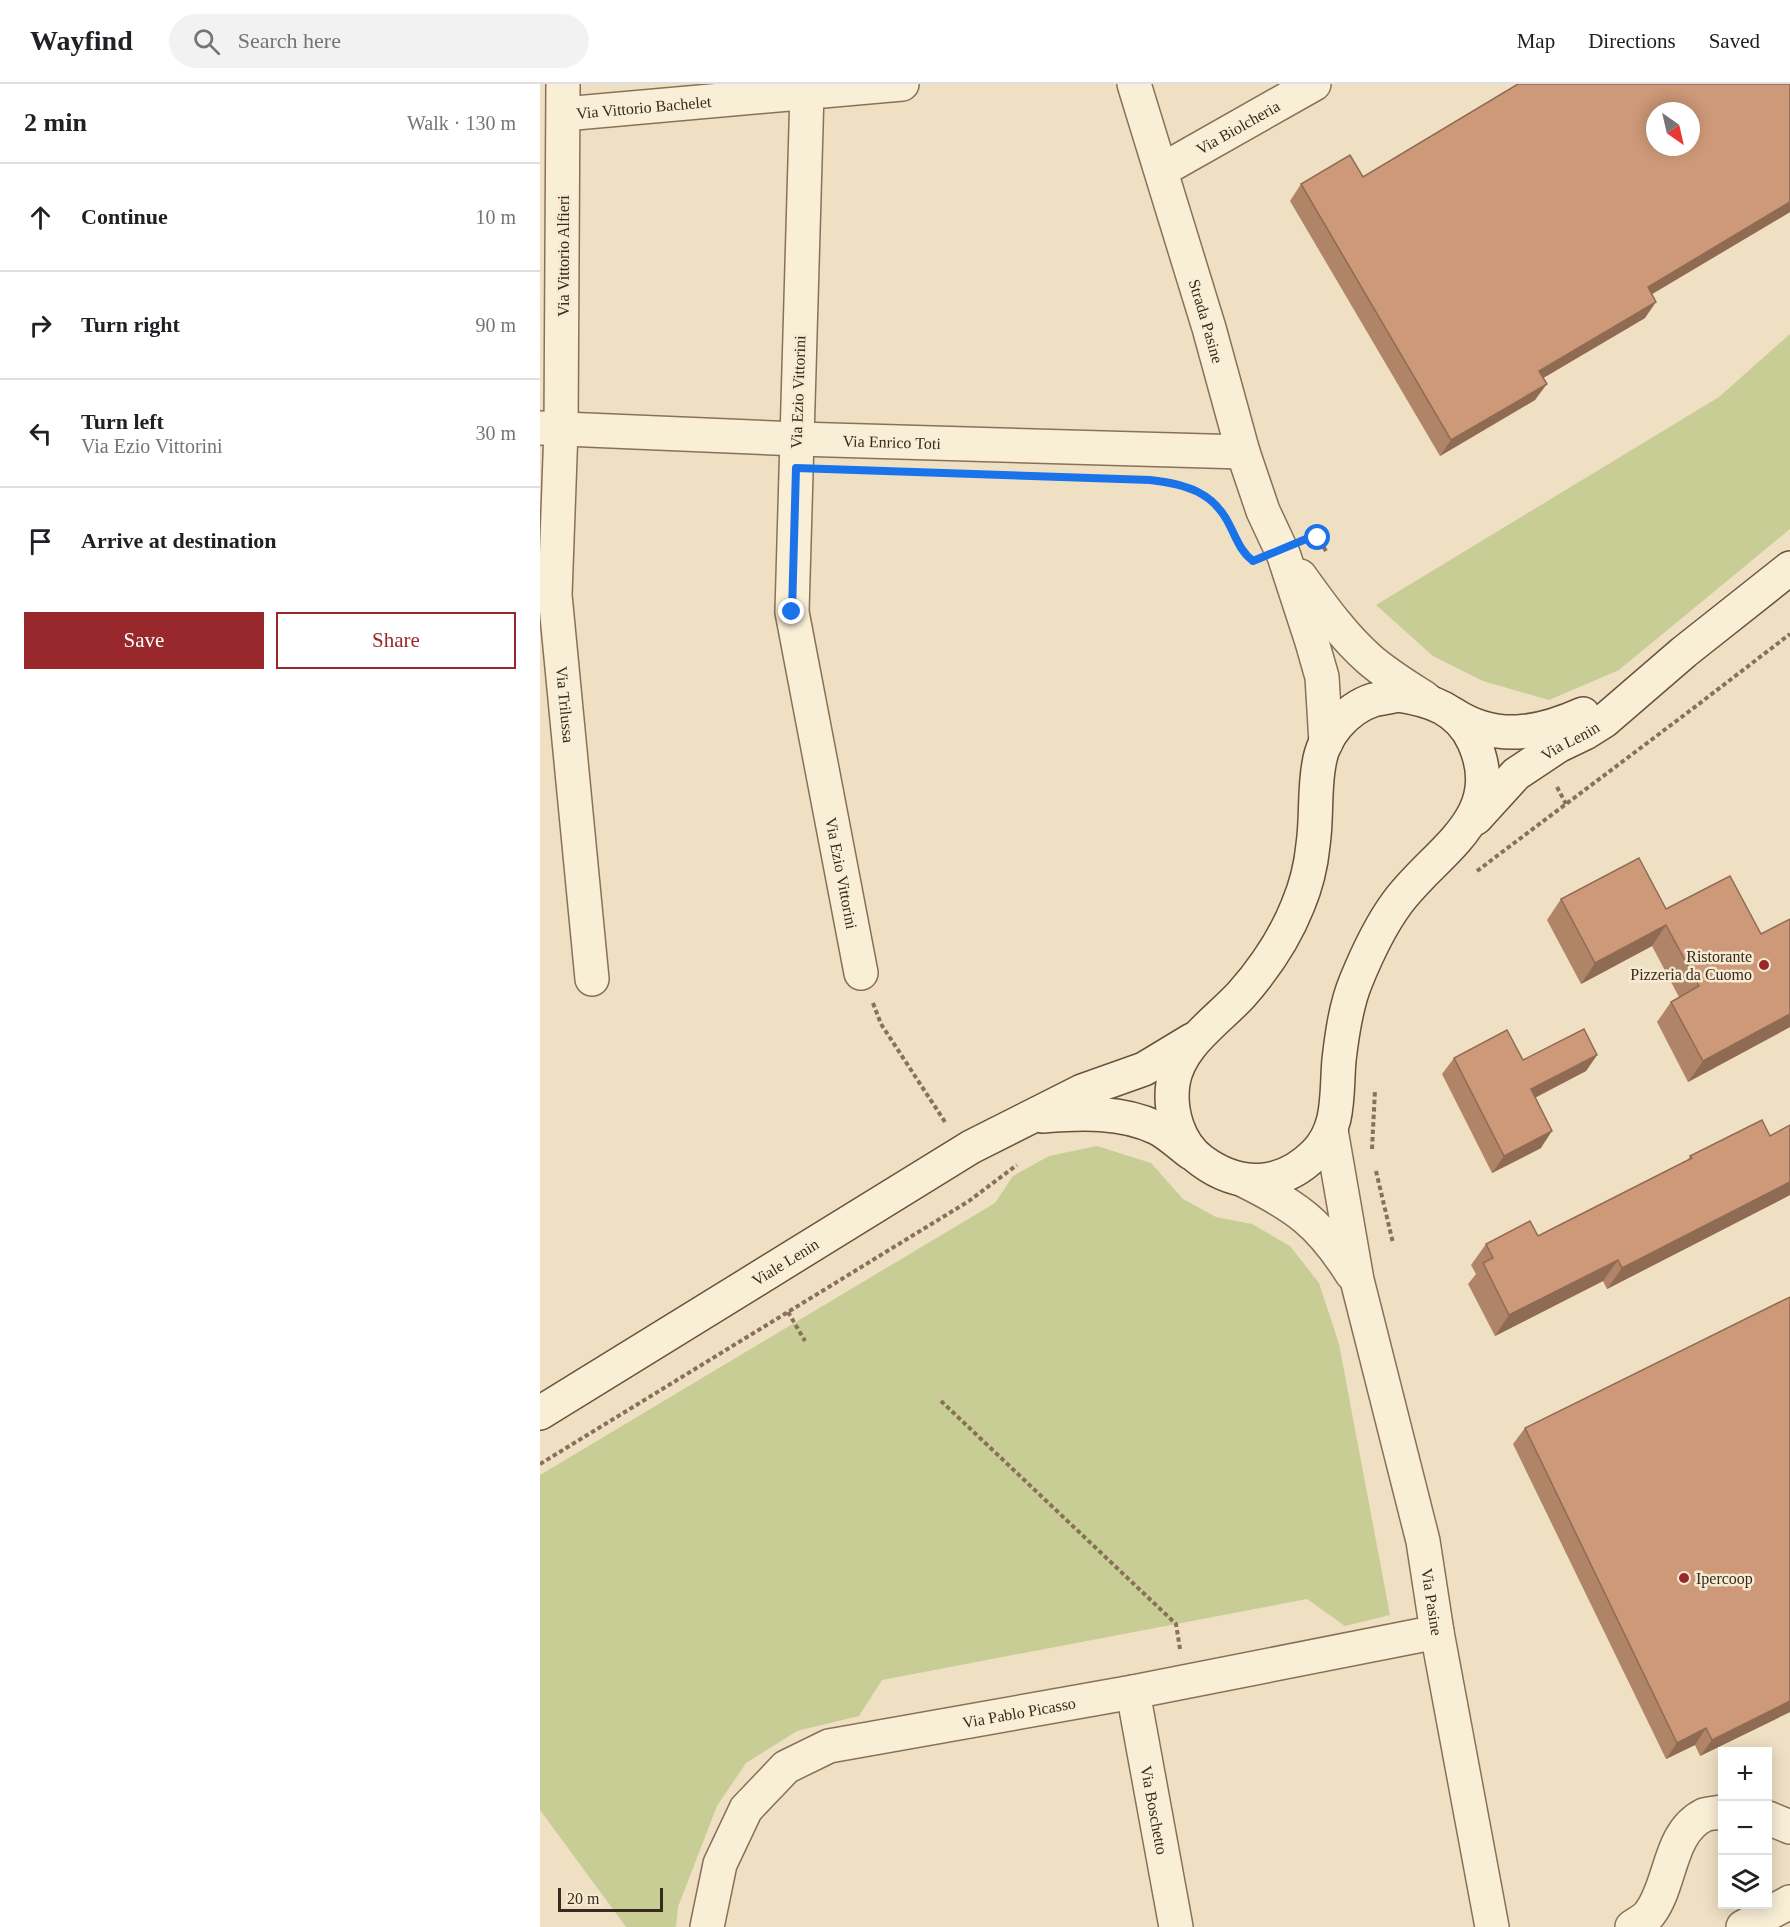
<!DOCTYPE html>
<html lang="en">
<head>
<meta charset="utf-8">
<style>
  body { margin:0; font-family:"Times New Roman",serif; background:#f2f2f2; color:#202124 }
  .controls { position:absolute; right:18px; bottom:18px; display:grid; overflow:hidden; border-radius:0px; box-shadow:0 3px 15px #0003 }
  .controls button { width:54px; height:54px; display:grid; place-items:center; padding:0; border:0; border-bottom:2px solid #e0e0e0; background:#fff; color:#202124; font:30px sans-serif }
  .compass { position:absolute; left:1106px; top:18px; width:54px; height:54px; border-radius:50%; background:#fff; box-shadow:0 3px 15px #0003; rotate:146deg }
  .scale { position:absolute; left:18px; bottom:15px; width:105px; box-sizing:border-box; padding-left:6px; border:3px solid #392a1e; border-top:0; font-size:16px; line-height:21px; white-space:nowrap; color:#392a1e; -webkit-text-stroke:4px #f6ebd2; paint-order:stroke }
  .stop { position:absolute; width:18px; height:18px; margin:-14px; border:4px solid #1a73e8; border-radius:50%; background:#fff }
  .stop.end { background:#1a73e8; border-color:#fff; box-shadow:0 2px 6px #0008 }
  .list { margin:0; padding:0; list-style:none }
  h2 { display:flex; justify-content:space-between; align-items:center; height:78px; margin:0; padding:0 24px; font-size:26px }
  h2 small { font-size:20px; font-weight:400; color:#757577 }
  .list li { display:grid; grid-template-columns:39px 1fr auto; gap:18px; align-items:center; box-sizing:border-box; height:108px; padding:0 24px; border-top:2px solid #e0e0e0 }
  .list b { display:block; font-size:22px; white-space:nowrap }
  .list p { margin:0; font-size:20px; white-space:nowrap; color:#757577 }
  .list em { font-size:20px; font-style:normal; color:#757577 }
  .actions { display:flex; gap:12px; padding:18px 24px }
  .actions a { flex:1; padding:14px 0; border:2px solid #99282d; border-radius:0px; text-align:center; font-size:21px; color:#99282d }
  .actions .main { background:#99282d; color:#fff }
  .icon { flex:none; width:33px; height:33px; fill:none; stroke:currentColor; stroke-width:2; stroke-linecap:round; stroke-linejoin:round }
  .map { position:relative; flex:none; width:1250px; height:1843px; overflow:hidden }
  header { display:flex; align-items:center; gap:36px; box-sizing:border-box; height:84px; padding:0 30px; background:#fff; border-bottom:2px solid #e0e0e0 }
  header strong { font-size:28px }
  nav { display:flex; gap:33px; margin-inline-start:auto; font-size:21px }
  .search { width:420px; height:54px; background:#f2f2f2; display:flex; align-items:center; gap:15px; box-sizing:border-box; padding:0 21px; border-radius:33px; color:#757577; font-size:22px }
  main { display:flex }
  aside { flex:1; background:#fff }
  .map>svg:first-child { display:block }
</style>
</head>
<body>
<header>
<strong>Wayfind</strong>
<div class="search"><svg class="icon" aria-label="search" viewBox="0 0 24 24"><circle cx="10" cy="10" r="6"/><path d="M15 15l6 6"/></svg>Search here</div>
<nav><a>Map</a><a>Directions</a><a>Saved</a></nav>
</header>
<main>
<aside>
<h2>2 min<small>Walk · 130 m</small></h2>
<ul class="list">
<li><svg class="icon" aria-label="ahead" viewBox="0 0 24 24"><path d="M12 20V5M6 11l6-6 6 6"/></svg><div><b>Continue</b></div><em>10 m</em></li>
<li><svg class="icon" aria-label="right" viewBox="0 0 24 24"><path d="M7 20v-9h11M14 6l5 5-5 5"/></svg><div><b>Turn right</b></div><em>90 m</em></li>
<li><svg class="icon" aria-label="left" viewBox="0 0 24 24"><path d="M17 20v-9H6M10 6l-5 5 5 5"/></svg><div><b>Turn left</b><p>Via Ezio Vittorini</p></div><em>30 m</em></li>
<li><svg class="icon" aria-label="arrive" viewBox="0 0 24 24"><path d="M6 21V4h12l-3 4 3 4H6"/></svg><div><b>Arrive at destination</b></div></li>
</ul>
<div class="actions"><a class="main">Save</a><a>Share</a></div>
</aside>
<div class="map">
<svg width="1250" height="1843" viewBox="0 0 1250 1843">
  <rect width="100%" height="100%" fill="#efe0c3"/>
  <g fill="#c8cd96">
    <path d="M1250,250V445L1079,586L1009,616L943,597L893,572L836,521L1179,313Z"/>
    <path d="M557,1062L611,1079L643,1115L676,1133L712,1140L750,1162L779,1199L799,1260L850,1531L805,1542L767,1515L342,1596L319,1632L257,1647L206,1679L177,1722L138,1823L136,1843H86L0,1726V1391L455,1119L473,1092L509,1072Z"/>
  </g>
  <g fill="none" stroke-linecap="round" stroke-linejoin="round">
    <defs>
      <g id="minor">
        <path id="s1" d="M23,0L21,345L15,511L52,895"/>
        <path id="s2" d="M594,0L669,244L703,368L723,427L744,472L772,558L782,593L786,659"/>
        <path id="s3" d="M267,8L252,528L321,889"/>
        <path id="s4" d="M24,30L362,0"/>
        <path id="s5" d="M622,86L774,0"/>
        <path id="s6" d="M0,344L257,355L703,368"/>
        <path d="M760,492C781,521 802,551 829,575C846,590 866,602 886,615"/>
        <path id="s7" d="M791,1046L817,1196L883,1457L897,1548L952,1843"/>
        <path d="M703,1096C756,1122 780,1139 812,1190"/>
        <path id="s8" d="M593,1608L636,1843"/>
        <path d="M1228,1734L1250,1743"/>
        <path id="s9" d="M167,1843L180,1780L206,1725L246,1683L289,1662L593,1608L897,1548"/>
        <path d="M1092,1843C1098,1839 1106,1835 1110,1829C1132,1800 1128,1749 1164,1731C1169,1729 1177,1729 1182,1728"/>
        <path d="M1203,1843L1250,1818"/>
      </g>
      <g id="secondary">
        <path d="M858,611C891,616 919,625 934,658C968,734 895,767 857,819C840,842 827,870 816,897C806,921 802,950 799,976C796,1009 801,1044 775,1070C741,1104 699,1104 662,1077C638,1060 629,1026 633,999C639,961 677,937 701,911C724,885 745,854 758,821C766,802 771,782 773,761C777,734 774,706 779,680C783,652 806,625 833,616C841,614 850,613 858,611Z"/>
        <path d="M913,630C956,658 998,650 1043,630"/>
        <path id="s10" d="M936,734L976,690L1018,662L1045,649L1064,637L1144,568L1250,484"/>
        <path d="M503,1032C540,1029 582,1027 617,1044C629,1050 640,1061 651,1069"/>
        <path id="s11" d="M0,1329L431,1063L542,1007L604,985L652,956"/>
      </g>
    </defs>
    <use href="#minor" stroke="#897159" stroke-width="36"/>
    <use href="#secondary" stroke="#6b523c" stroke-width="36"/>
    <g stroke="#897159" stroke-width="4" stroke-dasharray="4.5 3" stroke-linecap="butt">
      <path d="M644,402L670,413L686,432"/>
      <path d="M774,453L778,454L786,467"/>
      <path d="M1017,703L1026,720"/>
      <path d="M937,787L1147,629L1250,550"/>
      <path d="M333,919L341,940L405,1038"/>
      <path d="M832,1065L835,1006"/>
      <path d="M836,1087L853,1159"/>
      <path d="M248,1228L265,1257"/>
      <path d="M401,1317L636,1540L640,1565"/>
      <path d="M0,1380L429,1117L477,1081"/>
    </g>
    <use href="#minor" stroke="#f9eed6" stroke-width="33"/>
    <use href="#secondary" stroke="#f9eed6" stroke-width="33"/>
  </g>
  <g fill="#b08467">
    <path d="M1250,0V128L1112,210L1105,234L1003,294L995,316L900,372L750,117L761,100L823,93Z"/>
    <path d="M1021,815L1126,825L1221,850L1250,835V943L1148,998L1117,938L1131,918L1139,913L1112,862L1041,900L1007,836Z"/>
    <path d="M1057,971L1046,987L995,1014L1001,1064L952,1089L902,990L914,974L983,976Z"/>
    <path d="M1250,1041V1111L1067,1205L1063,1197L955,1252L928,1200L936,1190L931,1181L946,1160L998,1152L1148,1076L1150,1072L1230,1052Z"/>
    <path d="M985,1344L1250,1628L1160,1672L1155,1661L1126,1675L973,1360Z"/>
  </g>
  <g fill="#906b54">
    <path d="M1250,118V128L1097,219L1108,203Z"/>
    <path d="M1116,218L1105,234L988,303L999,287Z"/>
    <path d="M1007,300L995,316L900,372L911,356Z"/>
    <path d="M1126,841L1112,862L1041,900L1055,879Z"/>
    <path d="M1250,930V943L1148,998L1163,977Z"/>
    <path d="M1057,971L1046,987L980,1021L991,1005Z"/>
    <path d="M1012,1047L1001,1064L952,1089L964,1072Z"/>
    <path d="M1250,1098V1111L1067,1205L1082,1184Z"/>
    <path d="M1078,1176L1063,1197L955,1252L969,1231Z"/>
    <path d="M1250,1617V1628L1160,1672L1172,1656Z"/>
    <path d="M1166,1644L1155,1661L1126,1675L1137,1659Z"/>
  </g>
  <g fill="#cd9978" stroke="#906b54" stroke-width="1.5" fill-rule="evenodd">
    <path d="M978,0H1250V118L1108,203L1116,218L999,287L1007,300L911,356L761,100L810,71L823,93ZM1115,27H1151V63H1115Z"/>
    <path d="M1099,774L1126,825L1190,792L1221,850L1250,835V930L1163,977L1131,918L1159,902L1126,841L1055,879L1021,815Z"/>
    <path d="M1044,945L1057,971L991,1005L1012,1047L964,1072L914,974L967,946L983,976Z"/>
    <path d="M1222,1036L1230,1052L1250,1041V1098L1082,1184L1078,1176L969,1231L943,1179L953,1174L946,1160L990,1137L998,1152L1152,1074L1150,1072Z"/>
    <path d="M1250,1213V1617L1172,1656L1166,1644L1137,1659L985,1344Z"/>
  </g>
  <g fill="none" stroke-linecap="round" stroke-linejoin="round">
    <path stroke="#1a73e8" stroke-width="8" d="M252,528L256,384L610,396C646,400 674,408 690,442C697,456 701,468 713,477L771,453L778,454"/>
  </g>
  <g fill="#99282d" stroke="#f6ebd2" stroke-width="2">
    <circle cx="1224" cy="881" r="6"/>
    <circle cx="1144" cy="1494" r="6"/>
  </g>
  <g text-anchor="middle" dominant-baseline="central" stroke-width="5" stroke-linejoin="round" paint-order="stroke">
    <g font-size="16" fill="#392a1e" stroke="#f6ebd2">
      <text stroke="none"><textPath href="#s4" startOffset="80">Via Vittorio Bachelet</textPath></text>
      <text stroke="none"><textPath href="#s5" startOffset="87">Via Biolcheria</textPath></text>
      <text transform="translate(23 172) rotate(-90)">Via Vittorio Alfieri</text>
      <text stroke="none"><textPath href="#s2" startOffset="248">Strada Pasine</textPath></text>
      <text transform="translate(258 308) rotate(-88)">Via Ezio Vittorini</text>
      <text stroke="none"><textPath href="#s6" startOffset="352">Via Enrico Toti</textPath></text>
      <text stroke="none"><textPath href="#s1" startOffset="621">Via Trilussa</textPath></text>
      <text stroke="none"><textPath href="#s10" startOffset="123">Via Lenin</textPath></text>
      <text stroke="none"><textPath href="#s3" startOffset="786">Via Ezio Vittorini</textPath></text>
      <text stroke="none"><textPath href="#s11" startOffset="288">Viale Lenin</textPath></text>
      <text stroke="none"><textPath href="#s7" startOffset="483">Via Pasine</textPath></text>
      <text stroke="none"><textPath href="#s9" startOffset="424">Via Pablo Picasso</textPath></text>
      <text stroke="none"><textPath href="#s8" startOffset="120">Via Boschetto</textPath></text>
    </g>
    <g font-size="16" fill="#392a1e" stroke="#f6ebd2" text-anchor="end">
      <text x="1212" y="872">Ristorante<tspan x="1212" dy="18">Pizzeria da Cuomo</tspan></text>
      <text x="1156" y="1494" text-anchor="start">Ipercoop</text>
    </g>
  </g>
</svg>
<div class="controls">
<button>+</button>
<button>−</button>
<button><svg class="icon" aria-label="layers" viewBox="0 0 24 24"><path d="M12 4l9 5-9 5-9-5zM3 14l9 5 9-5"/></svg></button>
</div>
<svg class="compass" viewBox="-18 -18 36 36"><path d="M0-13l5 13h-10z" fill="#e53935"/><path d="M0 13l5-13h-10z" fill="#757577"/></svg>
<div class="scale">20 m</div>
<div class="stop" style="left:778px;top:454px"></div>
<div class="stop end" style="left:252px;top:528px"></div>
</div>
</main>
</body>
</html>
